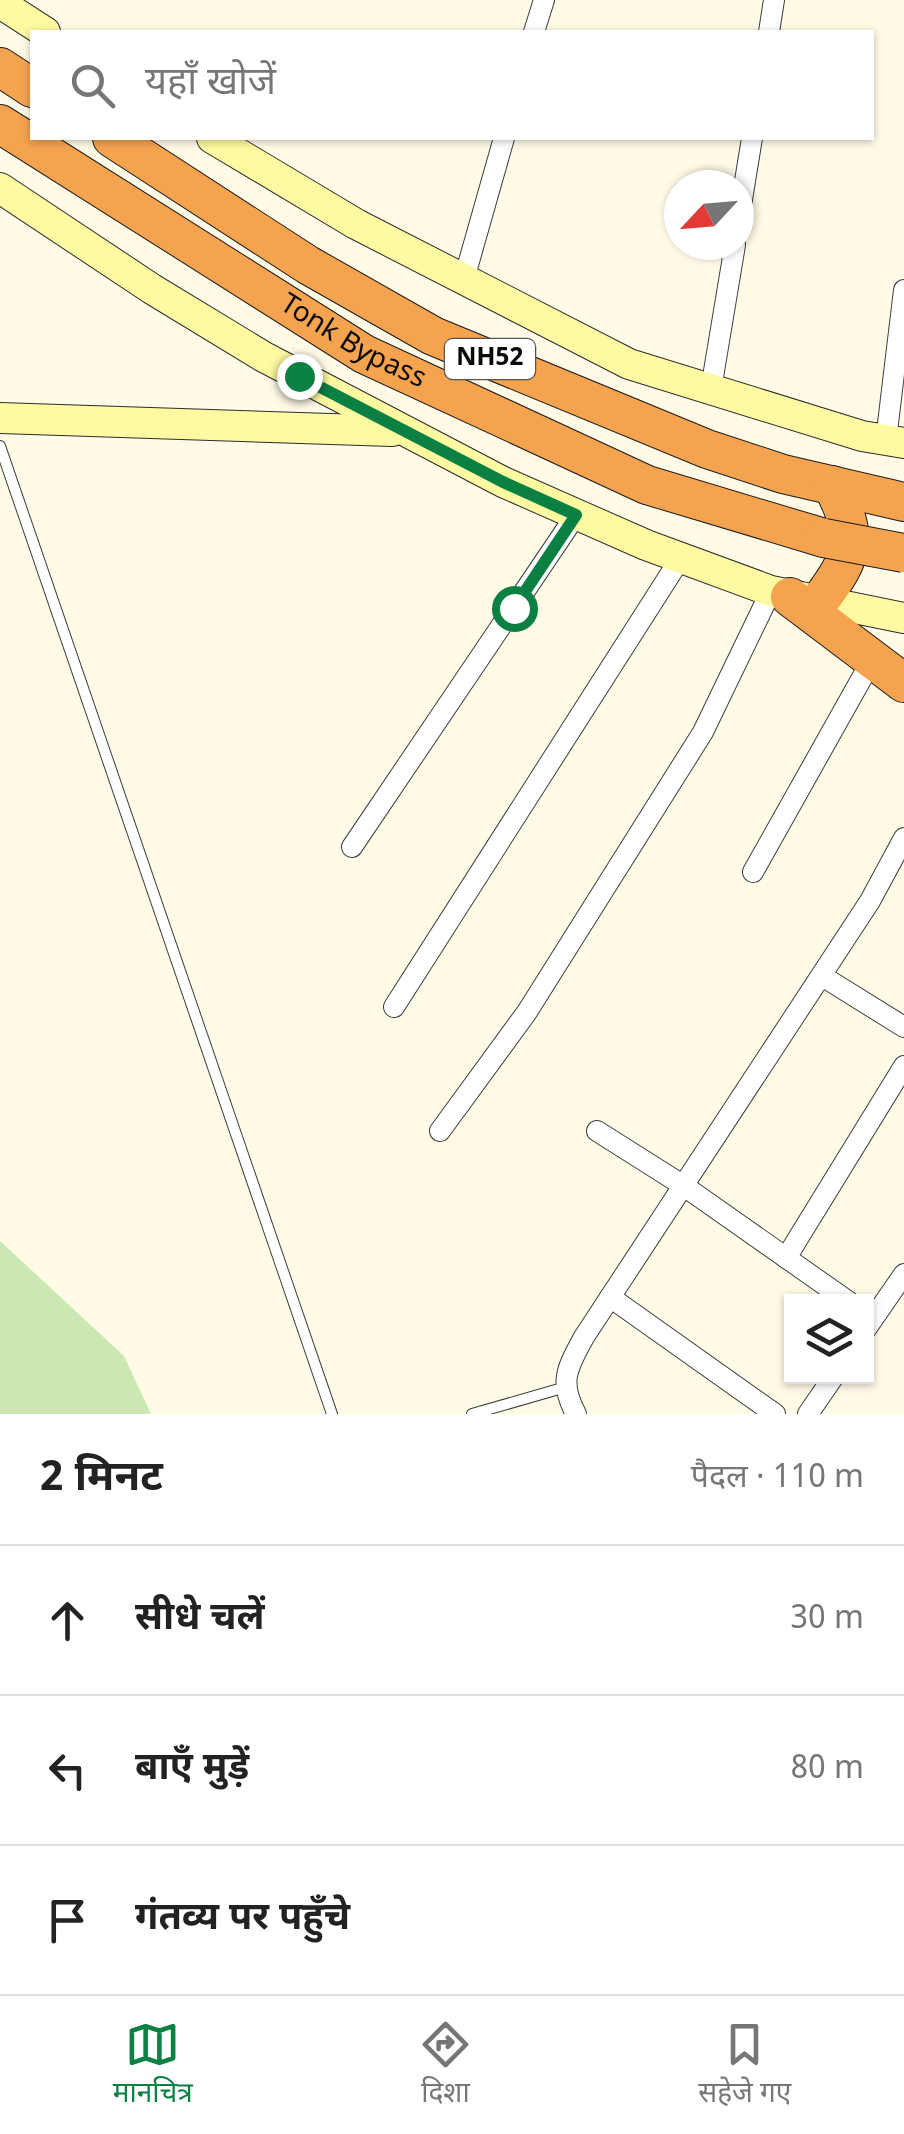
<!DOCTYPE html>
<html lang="hi">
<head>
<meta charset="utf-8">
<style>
  body { margin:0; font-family:Georgia,"Noto Sans Devanagari",serif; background:#f2f2f2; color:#222 }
  .controls { position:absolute; right:30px; bottom:30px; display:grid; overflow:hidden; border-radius:0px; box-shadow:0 2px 8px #0004 }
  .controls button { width:90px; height:90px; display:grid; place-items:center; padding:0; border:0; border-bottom:2px solid #e0e0e0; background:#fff; color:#222; font:50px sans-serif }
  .compass { position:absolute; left:664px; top:170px; width:90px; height:90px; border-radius:50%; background:#fff; box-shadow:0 2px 8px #0004; rotate:244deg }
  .stop { position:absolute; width:30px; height:30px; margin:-22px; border:8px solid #0b8043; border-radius:50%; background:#fff }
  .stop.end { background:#0b8043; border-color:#fff; box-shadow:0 2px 10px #0008 }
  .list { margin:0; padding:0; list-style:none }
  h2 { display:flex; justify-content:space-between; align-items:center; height:130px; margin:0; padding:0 40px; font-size:42px }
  h2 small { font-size:32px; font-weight:400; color:#767676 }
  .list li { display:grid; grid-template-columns:65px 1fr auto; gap:30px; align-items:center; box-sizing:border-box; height:150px; padding:0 40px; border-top:2px solid #e0e0e0 }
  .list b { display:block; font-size:38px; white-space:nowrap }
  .list em { font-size:32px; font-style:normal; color:#767676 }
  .icon { flex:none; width:55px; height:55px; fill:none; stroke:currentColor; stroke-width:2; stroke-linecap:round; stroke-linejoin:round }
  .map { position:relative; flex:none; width:904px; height:1414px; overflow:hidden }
  .search { position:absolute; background:#fff; box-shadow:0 2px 8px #0004; left:30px; right:30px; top:30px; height:110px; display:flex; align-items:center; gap:25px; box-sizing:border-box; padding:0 35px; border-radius:0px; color:#767676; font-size:38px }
  .sheet { height:580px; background:#fff }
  nav { display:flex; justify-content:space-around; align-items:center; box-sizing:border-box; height:140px; border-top:2px solid #e0e0e0; background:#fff; font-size:28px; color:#767676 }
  nav a { display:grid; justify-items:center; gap:5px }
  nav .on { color:#0b8043 }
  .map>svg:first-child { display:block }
</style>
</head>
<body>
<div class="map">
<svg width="904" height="1414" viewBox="0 0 904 1414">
  <rect width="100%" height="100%" fill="#fffbe7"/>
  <path fill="#cbe8b2" d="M0,1241L124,1356L151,1414H0Z"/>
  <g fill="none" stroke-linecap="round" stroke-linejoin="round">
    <defs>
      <g id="lane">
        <path d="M0,446L332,1414"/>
        <path d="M472,1414L566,1387"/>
      </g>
      <g id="street">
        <path d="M534,32L544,0"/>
        <path d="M769,32L774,0"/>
        <path d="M739,218L752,138"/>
        <path d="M464,279L504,138"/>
        <path d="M711,389L735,245"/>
        <path d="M886,440L904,290"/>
        <path d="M352,847L576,515"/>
        <path d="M753,872L872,660"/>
        <path d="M822,976L904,1027"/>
        <path d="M394,1007L680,559"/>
        <path d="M440,1131L527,1012L703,732L771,591"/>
        <path d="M597,1131L684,1186L849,1302"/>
        <path d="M786,1258L904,1066"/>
        <path d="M610,1297L775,1414"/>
        <path d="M866,1329L904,1274"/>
        <path d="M576,1414C558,1381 568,1367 584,1337L870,901L904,838"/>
        <path d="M808,1414L834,1376"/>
      </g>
      <g id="secondary">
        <path d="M0,3L45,32"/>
        <path d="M212,138L356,224L629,364L862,436L904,443"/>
        <path d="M0,188L152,289L264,357L503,482L646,545L771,591L904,618"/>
        <path d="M0,418L392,431"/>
      </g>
      <g id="highway">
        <path d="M0,67L32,88"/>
        <path id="s1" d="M0,124L364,354L647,485L824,538"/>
        <path d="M112,138L308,265L433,336L707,449L783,474L904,502"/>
        <path d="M790,597L904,683"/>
        <path d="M819,602C854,555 860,539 832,485"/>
      </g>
    </defs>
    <use href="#lane" stroke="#3d3d3d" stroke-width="12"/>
    <use href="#street" stroke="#3d3d3d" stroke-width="22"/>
    <use href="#secondary" stroke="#2c2c2c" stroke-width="32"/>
    <use href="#highway" stroke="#1b1b1b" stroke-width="40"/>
    <use href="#lane" stroke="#fff" stroke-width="10"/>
    <use href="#street" stroke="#fff" stroke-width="20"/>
    <use href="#secondary" stroke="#fff9a2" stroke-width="30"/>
    <use href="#highway" stroke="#f5a34f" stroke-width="38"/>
    <defs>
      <path id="highway-bridge" d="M824,538L904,553"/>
    </defs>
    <use href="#highway-bridge" stroke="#1b1b1b" stroke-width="40" stroke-linecap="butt"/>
    <use href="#highway-bridge" stroke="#f5a34f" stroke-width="38"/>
  </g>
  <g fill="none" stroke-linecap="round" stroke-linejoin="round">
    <path stroke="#0b8043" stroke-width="12" d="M299,376L503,482L576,515L514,608"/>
  </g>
  <g text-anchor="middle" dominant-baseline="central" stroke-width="10" stroke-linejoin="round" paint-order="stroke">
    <rect fill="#fff" stroke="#545454" stroke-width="2.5" x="445" y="339" width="90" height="40" rx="8"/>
    <g font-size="25" font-weight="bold" fill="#0a0a0a">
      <text x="490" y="359">NH52</text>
    </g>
    <g font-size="28" fill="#0a0a0a" stroke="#fff">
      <text stroke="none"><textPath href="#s1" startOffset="415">Tonk Bypass</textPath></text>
    </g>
  </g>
</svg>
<div class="controls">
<button><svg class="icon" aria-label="layers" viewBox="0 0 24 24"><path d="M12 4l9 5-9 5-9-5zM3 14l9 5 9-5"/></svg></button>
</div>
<svg class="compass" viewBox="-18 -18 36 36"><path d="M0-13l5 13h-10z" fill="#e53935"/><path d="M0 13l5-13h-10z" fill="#767676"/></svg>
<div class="stop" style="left:514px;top:608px"></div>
<div class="stop end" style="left:299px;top:376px"></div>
<div class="search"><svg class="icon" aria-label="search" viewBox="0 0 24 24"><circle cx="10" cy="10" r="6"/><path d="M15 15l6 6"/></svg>यहाँ खोजें</div>
</div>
<section class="sheet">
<h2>2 मिनट<small>पैदल · 110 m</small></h2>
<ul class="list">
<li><svg class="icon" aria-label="ahead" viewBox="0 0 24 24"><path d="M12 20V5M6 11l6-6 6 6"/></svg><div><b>सीधे चलें</b></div><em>30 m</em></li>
<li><svg class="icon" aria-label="left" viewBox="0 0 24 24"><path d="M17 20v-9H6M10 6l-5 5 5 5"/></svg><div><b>बाएँ मुड़ें</b></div><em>80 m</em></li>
<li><svg class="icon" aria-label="arrive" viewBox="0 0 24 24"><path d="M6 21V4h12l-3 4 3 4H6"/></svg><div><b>गंतव्य पर पहुँचे</b></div></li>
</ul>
</section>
<nav>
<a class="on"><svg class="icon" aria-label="map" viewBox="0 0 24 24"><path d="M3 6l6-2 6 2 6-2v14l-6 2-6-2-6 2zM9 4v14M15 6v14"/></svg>मानचित्र</a>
<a><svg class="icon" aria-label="directions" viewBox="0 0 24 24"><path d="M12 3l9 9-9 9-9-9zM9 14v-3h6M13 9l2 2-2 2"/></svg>दिशा</a>
<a><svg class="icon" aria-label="saved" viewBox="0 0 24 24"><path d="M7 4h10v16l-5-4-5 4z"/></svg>सहेजे गए</a>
</nav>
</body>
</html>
